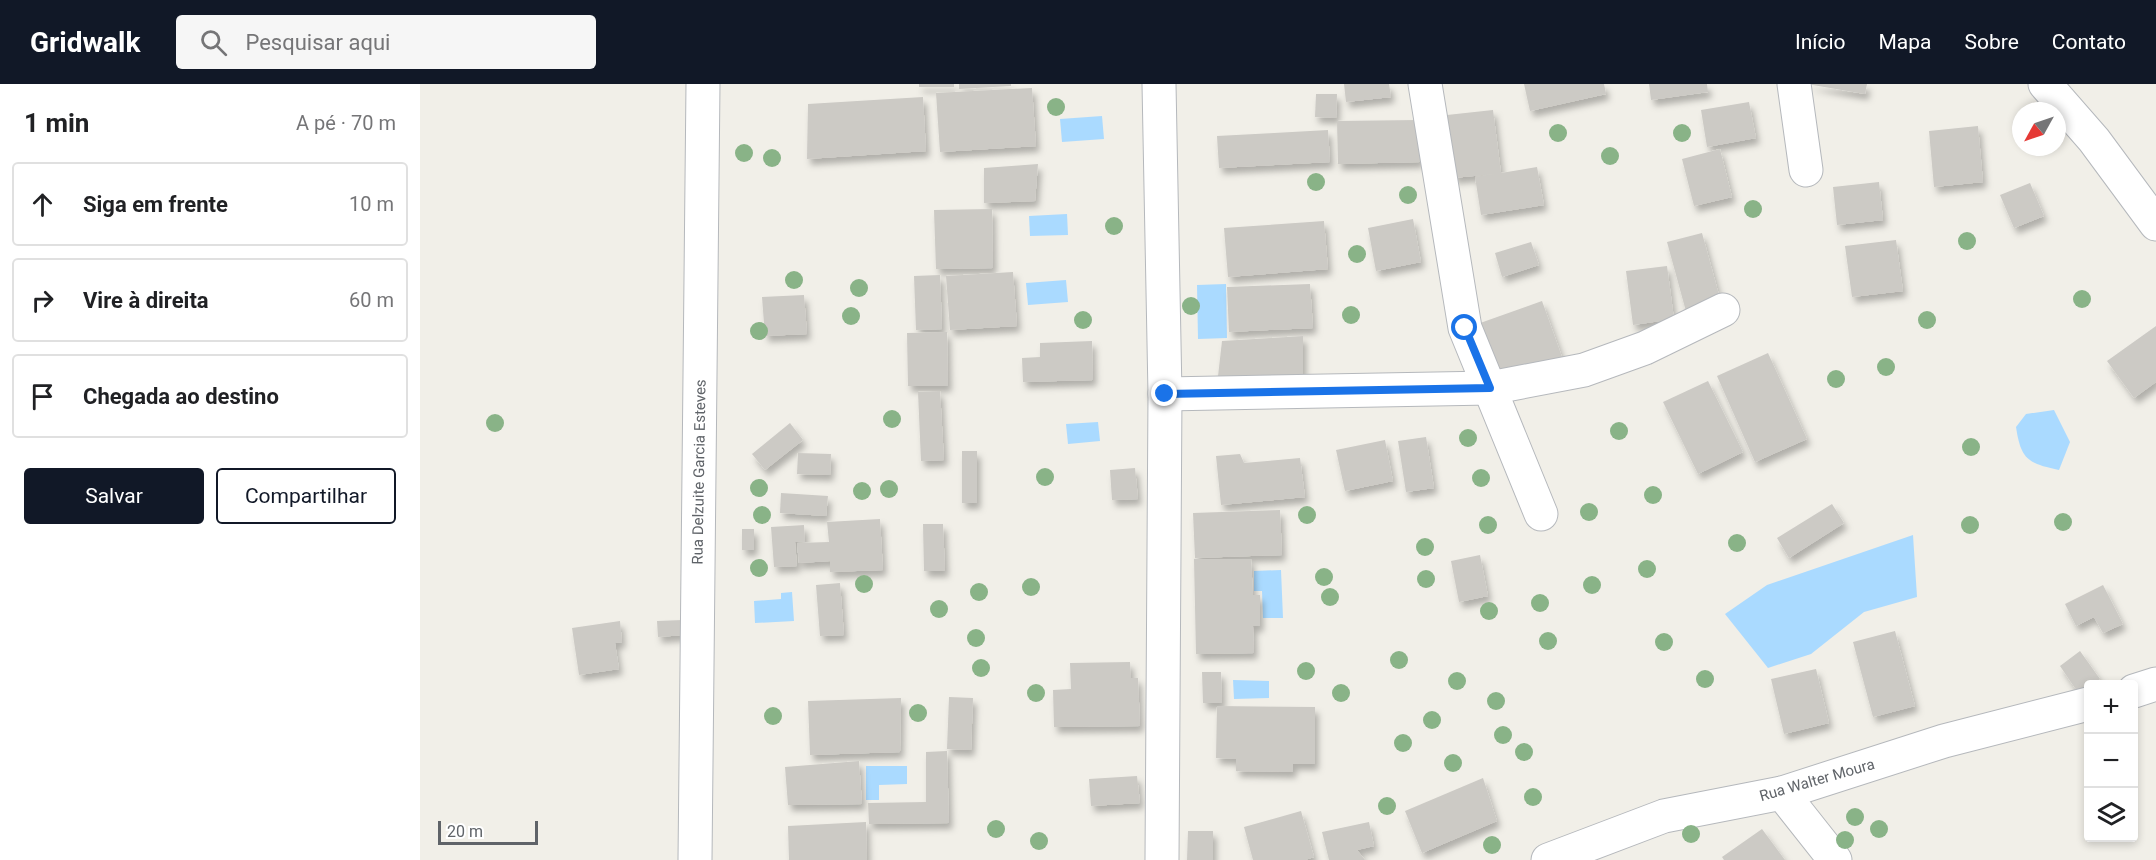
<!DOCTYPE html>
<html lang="pt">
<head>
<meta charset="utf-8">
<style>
  body { margin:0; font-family:Roboto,sans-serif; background:#f6f6f6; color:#202124 }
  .controls { position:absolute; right:18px; bottom:18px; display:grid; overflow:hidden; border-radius:6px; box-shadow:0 3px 9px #0003 }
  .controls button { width:54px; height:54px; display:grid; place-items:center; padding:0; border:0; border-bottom:2px solid #e0e0e0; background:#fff; color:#202124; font:30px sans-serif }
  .compass { position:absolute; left:1592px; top:18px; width:54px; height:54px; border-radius:50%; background:#fff; box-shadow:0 3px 9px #0003; rotate:230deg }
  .scale { position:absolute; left:18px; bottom:15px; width:100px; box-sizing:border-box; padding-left:6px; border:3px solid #5f6368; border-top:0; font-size:16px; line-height:21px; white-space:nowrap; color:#5f6368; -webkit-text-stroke:4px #fff; paint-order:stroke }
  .stop { position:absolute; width:18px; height:18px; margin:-14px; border:4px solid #1a73e8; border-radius:50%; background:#fff }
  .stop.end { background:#1a73e8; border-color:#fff; box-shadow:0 2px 6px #0008 }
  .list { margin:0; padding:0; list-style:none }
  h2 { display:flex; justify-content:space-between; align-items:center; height:78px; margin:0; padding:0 24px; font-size:26px }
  h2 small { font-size:20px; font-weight:400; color:#757577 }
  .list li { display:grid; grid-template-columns:39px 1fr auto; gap:18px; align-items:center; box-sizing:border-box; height:84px; margin:0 12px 12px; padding:0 12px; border:2px solid #e0e0e0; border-radius:6px }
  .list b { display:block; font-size:22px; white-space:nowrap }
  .list em { font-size:20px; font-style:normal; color:#757577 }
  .actions { display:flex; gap:12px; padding:18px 24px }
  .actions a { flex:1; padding:14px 0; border:2px solid #111827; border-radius:6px; text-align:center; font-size:21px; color:#111827 }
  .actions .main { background:#111827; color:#fff }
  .icon { flex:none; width:33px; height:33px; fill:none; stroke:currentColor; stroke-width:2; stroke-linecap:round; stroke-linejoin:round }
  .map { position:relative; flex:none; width:1736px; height:776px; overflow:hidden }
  header { display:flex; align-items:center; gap:36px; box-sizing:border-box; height:84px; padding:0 30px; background:#111827; color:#fff }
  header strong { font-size:28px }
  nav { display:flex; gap:33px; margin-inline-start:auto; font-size:21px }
  .search { width:420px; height:54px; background:#f6f6f6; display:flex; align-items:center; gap:15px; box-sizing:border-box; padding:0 21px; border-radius:6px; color:#757577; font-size:22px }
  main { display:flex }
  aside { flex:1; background:#fff }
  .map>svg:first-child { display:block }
</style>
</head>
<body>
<header>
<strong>Gridwalk</strong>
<div class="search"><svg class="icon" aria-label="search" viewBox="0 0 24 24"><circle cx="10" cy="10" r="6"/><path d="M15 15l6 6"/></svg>Pesquisar aqui</div>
<nav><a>Início</a><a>Mapa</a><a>Sobre</a><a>Contato</a></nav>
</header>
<main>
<aside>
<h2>1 min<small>A pé · 70 m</small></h2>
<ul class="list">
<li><svg class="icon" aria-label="ahead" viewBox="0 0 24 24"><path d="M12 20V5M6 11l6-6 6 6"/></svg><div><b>Siga em frente</b></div><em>10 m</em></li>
<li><svg class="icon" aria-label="right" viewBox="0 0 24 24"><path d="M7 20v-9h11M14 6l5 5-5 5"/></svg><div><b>Vire à direita</b></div><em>60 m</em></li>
<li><svg class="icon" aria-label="arrive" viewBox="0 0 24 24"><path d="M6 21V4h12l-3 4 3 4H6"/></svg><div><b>Chegada ao destino</b></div></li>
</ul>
<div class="actions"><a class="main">Salvar</a><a>Compartilhar</a></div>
</aside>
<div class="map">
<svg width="1736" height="776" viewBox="0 0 1736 776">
  <defs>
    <filter id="shadow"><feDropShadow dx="3.5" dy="6" stdDeviation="3" flood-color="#0004"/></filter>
  </defs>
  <rect width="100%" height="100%" fill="#f1efe8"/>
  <g fill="#aadaff">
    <path d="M682,32L684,55L642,58L640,35Z"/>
    <path d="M647,130L648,151L610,152L609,132Z"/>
    <path d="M646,196L648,218L608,221L606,199Z"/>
    <path d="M806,200L807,254L778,255L777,201Z"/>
    <path d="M1634,326L1650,358L1639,386C1608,379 1601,376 1596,343L1606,330Z"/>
    <path d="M678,338L680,357L648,360L646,340Z"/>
    <path d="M1493,451L1497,513L1444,528L1391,570L1348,584L1305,530L1347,501Z"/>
    <path d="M861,486L863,534H843L842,507H834V487Z"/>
    <path d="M372,508L374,537L335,539L334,517L361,515V509Z"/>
    <path d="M813,596L849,597V614L814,615Z"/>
    <path d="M446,682H487V700L459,701V716H446Z"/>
  </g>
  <g fill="#cccac5" filter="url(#shadow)">
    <rect x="499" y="0" width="35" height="3"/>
    <path d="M539,0H591V2L539,5Z"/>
    <path d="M924,0H969L971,13L926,18Z"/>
    <path d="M1104,0H1184L1186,10L1110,27Z"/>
    <path d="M1229,0H1287L1288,8L1231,16Z"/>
    <path d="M1387,0H1447L1445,10Z"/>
    <path d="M612,4L616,62L520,68L516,9Z"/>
    <path d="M896,10H917L916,34L895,33Z"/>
    <path d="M503,13L506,67L387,75L388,20Z"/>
    <path d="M1329,18L1336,54L1287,63L1281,26Z"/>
    <path d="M1073,26L1081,89L1117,83L1124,121L1061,131L1055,93L1074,90L1033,94L1027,31Z"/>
    <path d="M998,36L1000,78L918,80L917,37Z"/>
    <path d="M1558,42L1563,98L1514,103L1509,47Z"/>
    <path d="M908,46L910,78L799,84L797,52Z"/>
    <path d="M1300,65L1312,113L1274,122L1262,75Z"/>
    <path d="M618,80L615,117L564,119V84Z"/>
    <path d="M1459,98L1463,136L1417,141L1413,103Z"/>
    <path d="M1610,99L1624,132L1594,144L1580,111Z"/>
    <path d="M572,125L573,184L516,185L514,126Z"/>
    <path d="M993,135L1001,178L956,187L948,144Z"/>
    <path d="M904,137L908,185L808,193L804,144Z"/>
    <path d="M1282,149L1302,222L1267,231L1247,158Z"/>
    <path d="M1476,156L1483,207L1432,213L1425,162Z"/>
    <path d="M1111,158L1119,181L1082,193L1075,169Z"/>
    <path d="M1247,182L1254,235L1213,241L1206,187Z"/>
    <path d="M593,188L597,242L530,246L526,192Z"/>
    <path d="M520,191L522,245L496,246L494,192Z"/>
    <path d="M890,200L893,244L809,248L807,203Z"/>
    <path d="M384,211L387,250L345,252L342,213Z"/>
    <path d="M1122,217L1142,273L1069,299L1049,243Z"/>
    <path d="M1736,242V298L1714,314L1687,277Z"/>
    <path d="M527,248L528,302H488L487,249Z"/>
    <path d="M883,252V302L797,301L802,257Z"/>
    <path d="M672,257L673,296L603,298L602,274L620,273V259Z"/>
    <path d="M1348,269L1387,355L1335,378L1297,292Z"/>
    <path d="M1288,297L1323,368L1278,390L1243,318Z"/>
    <path d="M520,307L524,376L501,377L498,308Z"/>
    <path d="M370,339L383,356L345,386L332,370Z"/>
    <path d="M1006,353L1014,404L986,408L978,357Z"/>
    <path d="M965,356L973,397L925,407L916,366Z"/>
    <rect x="542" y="367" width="15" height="52"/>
    <path d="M378,369L411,370L410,391L377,390Z"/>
    <path d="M820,370L824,379L880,374L885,413L801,421L796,372Z"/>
    <path d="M715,384L718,415L692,416L690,386Z"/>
    <path d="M361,409L408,412L406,432L360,429Z"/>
    <path d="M1412,420L1424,439L1369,474L1357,454Z"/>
    <path d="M860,426L862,471L775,474L773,429Z"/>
    <path d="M460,435L463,486L410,488V477L379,479L377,459L409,458L407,438Z"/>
    <path d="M503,440H523L525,487H504Z"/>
    <path d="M384,441L385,457L375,458L377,482L354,483L351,443Z"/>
    <rect x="322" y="445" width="12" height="21"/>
    <path d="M1060,471L1068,512L1039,518L1031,477Z"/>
    <path d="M774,475H831L833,511H840V542H833L834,569L776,570Z"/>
    <path d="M420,499L424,551L400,552L396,501Z"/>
    <path d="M1683,501L1703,540L1683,549L1674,533L1656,542L1645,520Z"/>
    <path d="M263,536L264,551L238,553L237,537Z"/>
    <path d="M200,537L202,558L195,559L199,585L159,591L152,544Z"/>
    <path d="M1475,547L1495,622L1453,633L1433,558Z"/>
    <path d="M1660,567L1680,595L1672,600H1668V603L1659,610L1640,582Z"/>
    <path d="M710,578L711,594H718L720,642L634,643L633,606L651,605L650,579Z"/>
    <path d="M1396,585L1409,639L1364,650L1351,595Z"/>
    <path d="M782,588H801L802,619H783Z"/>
    <path d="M529,613L553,614L551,666L527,665Z"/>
    <path d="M481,614L480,668L390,671L388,617Z"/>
    <path d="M797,622L895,623V680H873V688L816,687V675L796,674Z"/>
    <path d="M527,667L529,739L449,740L448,719L506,718V668Z"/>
    <path d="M439,677L442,720L368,721L365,683Z"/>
    <path d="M717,692L720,719L671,722L669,695Z"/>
    <path d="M1063,694L1077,737L1002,769L985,727Z"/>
    <path d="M881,727L894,773L885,776H833L824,743Z"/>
    <path d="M446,738L447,776H369L368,742Z"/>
    <path d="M949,738L954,762L937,766L945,776H909L902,748Z"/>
    <path d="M1342,745L1365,776H1304L1302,773Z"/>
    <path d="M768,747H793V776H767Z"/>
  </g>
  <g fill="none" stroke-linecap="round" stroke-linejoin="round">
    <defs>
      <g id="minor">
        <path d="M739,0L745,310L742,776"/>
        <path d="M1005,0L1045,244L1121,430"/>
        <path d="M1374,0L1386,86"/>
        <path d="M1625,0L1674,56L1736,140"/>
        <path d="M745,310L1070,304L1164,286L1225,264L1303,226"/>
        <path d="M1714,607L1736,600"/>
        <path d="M1362,709L1415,776"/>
        <path d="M275,776L283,0"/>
        <path d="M1128,776L1244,732L1362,709L1524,657L1668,620"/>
      </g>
    </defs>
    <use href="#minor" stroke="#b5b8bc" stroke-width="35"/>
    <use href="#minor" stroke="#fff" stroke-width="33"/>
  </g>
  <g fill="#89b387">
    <circle cx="636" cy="23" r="9"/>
    <circle cx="1138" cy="49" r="9"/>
    <circle cx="1262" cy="49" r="9"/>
    <circle cx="324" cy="69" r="9"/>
    <circle cx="1190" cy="72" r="9"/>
    <circle cx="352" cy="74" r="9"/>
    <circle cx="896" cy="98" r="9"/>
    <circle cx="988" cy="111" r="9"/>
    <circle cx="1333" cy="125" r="9"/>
    <circle cx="694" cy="142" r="9"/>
    <circle cx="1547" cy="157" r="9"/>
    <circle cx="937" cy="170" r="9"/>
    <circle cx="374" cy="196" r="9"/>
    <circle cx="439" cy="204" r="9"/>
    <circle cx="1662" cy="215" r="9"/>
    <circle cx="771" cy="222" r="9"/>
    <circle cx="931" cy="231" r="9"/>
    <circle cx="431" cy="232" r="9"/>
    <circle cx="663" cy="236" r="9"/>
    <circle cx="1507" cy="236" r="9"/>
    <circle cx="339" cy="247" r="9"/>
    <circle cx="1466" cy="283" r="9"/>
    <circle cx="1416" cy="295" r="9"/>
    <circle cx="472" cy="335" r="9"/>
    <circle cx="75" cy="339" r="9"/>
    <circle cx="1199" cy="347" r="9"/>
    <circle cx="1048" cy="354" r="9"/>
    <circle cx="1551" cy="363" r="9"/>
    <circle cx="625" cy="393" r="9"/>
    <circle cx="1061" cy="394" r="9"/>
    <circle cx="339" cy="404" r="9"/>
    <circle cx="469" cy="405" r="9"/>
    <circle cx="442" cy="407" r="9"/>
    <circle cx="1233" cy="411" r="9"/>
    <circle cx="1169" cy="428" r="9"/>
    <circle cx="342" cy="431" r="9"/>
    <circle cx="887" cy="431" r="9"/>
    <circle cx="1643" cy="438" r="9"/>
    <circle cx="1068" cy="441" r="9"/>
    <circle cx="1550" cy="441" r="9"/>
    <circle cx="1317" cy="459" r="9"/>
    <circle cx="1005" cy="463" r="9"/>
    <circle cx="339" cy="484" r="9"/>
    <circle cx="1227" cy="485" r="9"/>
    <circle cx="904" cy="493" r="9"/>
    <circle cx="1006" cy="495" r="9"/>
    <circle cx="444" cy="500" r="9"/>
    <circle cx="1172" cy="501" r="9"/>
    <circle cx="611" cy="503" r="9"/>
    <circle cx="559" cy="508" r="9"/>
    <circle cx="910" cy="513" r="9"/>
    <circle cx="1120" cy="519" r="9"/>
    <circle cx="519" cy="525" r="9"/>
    <circle cx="1069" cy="527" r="9"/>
    <circle cx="556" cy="554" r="9"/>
    <circle cx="1128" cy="557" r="9"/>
    <circle cx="1244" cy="558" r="9"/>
    <circle cx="979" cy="576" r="9"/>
    <circle cx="561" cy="584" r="9"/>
    <circle cx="886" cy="587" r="9"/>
    <circle cx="1285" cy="595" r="9"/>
    <circle cx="1037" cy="597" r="9"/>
    <circle cx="616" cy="609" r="9"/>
    <circle cx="921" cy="609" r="9"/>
    <circle cx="1076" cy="617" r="9"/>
    <circle cx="498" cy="629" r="9"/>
    <circle cx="353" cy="632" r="9"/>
    <circle cx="1012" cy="636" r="9"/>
    <circle cx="1083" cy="651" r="9"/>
    <circle cx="983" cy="659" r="9"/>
    <circle cx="1104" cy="668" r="9"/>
    <circle cx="1033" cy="679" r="9"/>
    <circle cx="1113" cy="713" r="9"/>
    <circle cx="967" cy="722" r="9"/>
    <circle cx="1435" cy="733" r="9"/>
    <circle cx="576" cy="745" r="9"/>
    <circle cx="1459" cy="745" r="9"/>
    <circle cx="1271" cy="750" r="9"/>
    <circle cx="1425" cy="756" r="9"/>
    <circle cx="619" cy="757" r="9"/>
    <circle cx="1072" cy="761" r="9"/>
  </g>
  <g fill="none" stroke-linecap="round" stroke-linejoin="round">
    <path stroke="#1a73e8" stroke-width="8" d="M745,310L1070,304L1045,244"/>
  </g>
  <g text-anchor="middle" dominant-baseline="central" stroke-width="5" stroke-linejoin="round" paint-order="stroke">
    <g font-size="15" fill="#5f6368" stroke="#fff">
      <text transform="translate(279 388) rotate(-89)">Rua Delzuite Garcia Esteves</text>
      <text transform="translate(1397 696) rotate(-16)">Rua Walter Moura</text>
    </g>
  </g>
</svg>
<div class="controls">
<button>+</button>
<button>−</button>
<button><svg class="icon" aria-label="layers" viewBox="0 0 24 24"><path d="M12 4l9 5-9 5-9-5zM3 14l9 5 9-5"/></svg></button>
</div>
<svg class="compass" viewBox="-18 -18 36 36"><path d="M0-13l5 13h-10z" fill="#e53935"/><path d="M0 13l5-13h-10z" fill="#757577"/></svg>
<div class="scale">20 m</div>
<div class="stop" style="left:1045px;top:244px"></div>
<div class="stop end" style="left:745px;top:310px"></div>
</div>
</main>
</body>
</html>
